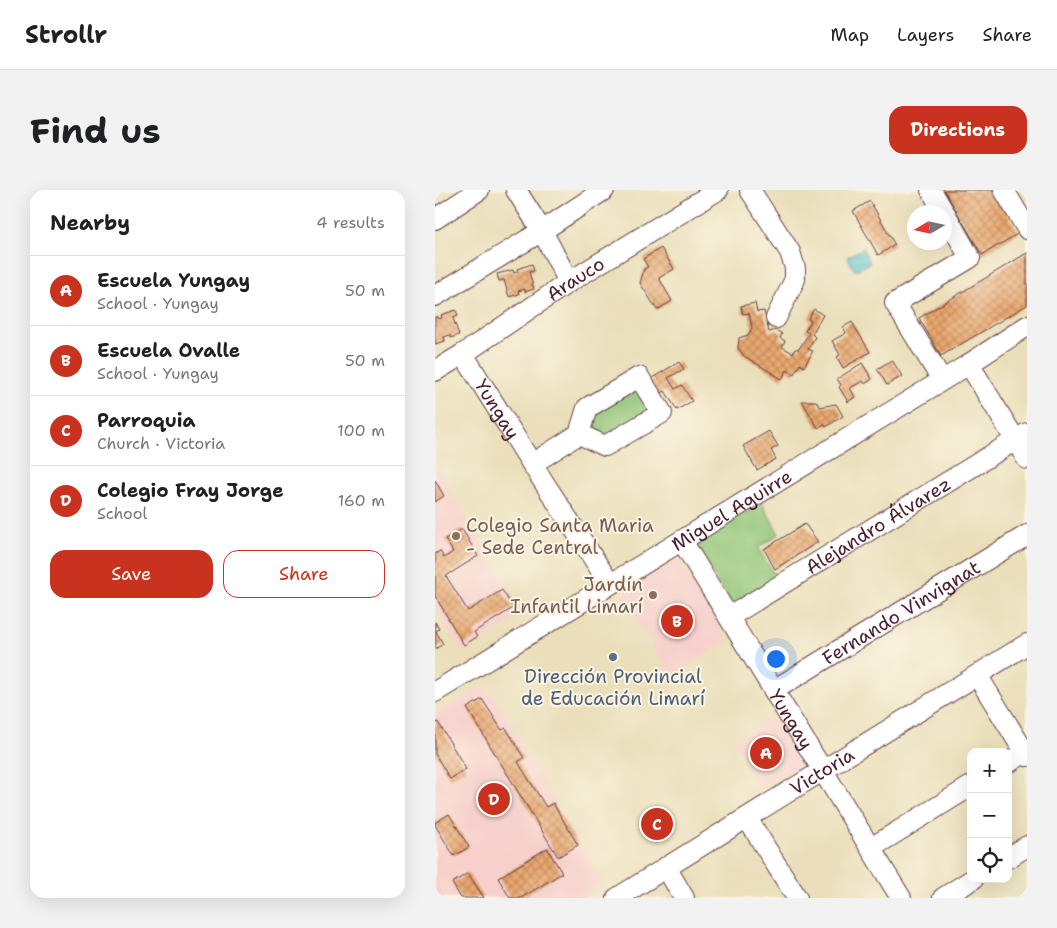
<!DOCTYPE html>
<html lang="en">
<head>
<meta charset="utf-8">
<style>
  body { margin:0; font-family:"Shantell Sans",sans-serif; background:#f2f2f2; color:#202124 }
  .controls { position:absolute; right:15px; bottom:15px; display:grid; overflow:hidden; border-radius:10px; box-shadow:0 5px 20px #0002 }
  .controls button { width:45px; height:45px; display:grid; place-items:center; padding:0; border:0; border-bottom:1px solid #e0e0e0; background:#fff; color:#202124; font:25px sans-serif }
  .compass { position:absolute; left:472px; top:15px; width:45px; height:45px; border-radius:50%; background:#fff; box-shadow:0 5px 20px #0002; rotate:261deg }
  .you { position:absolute; left:340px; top:468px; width:18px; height:18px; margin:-12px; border:4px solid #fff; border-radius:50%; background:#1a73e8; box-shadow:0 0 0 8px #1a73e833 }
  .badge { display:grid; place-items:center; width:32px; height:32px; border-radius:50%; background:#c8321e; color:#fff; font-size:16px; font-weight:700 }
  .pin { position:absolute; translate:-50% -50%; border:2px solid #fff; box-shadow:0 1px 5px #0006 }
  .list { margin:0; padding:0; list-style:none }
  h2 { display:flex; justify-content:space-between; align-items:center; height:65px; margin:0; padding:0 20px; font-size:21px }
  h2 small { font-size:16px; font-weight:400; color:#757577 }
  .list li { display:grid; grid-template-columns:32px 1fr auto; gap:15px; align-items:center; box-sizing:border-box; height:70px; padding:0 20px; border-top:1px solid #e0e0e0 }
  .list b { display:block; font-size:19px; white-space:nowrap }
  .list p { margin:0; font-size:16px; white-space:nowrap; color:#757577 }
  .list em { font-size:16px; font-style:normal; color:#757577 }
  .actions { display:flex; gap:10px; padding:15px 20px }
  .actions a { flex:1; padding:11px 0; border:1px solid #c8321e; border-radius:15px; text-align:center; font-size:18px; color:#c8321e }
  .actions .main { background:#c8321e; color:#fff }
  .icon { flex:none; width:28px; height:28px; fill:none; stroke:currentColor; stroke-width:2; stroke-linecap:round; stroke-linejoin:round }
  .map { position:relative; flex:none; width:592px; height:708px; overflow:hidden; border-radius:15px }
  header { display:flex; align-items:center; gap:30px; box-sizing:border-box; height:70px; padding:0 25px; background:#fff; border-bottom:1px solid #e0e0e0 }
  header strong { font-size:24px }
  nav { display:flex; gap:28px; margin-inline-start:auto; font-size:18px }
  .intro { display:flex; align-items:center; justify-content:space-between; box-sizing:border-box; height:120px; padding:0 30px }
  h1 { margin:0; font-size:35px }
  .button { padding:12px 22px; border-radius:15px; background:#c8321e; color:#fff; font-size:18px; font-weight:700 }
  main { display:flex; gap:30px; padding:0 30px }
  aside { flex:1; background:#fff; border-radius:15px; box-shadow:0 5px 20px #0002 }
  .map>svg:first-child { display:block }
</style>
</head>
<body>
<header>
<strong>Strollr</strong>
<nav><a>Map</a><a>Layers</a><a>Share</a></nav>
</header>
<div class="intro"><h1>Find us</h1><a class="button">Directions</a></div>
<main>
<aside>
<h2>Nearby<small>4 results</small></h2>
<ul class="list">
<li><span class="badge">A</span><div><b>Escuela Yungay</b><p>School · Yungay</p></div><em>50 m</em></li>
<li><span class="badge">B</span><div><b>Escuela Ovalle</b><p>School · Yungay</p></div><em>50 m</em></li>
<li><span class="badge">C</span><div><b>Parroquia</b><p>Church · Victoria</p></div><em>100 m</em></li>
<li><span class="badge">D</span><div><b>Colegio Fray Jorge</b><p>School</p></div><em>160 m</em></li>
</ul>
<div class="actions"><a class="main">Save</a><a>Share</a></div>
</aside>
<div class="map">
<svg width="592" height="708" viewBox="0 0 592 708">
  <defs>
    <pattern id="water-rules" width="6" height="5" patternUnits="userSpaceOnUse" patternTransform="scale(1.25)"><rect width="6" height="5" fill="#54c2ca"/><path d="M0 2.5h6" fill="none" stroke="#4ba6ae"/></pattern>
    <pattern id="building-cross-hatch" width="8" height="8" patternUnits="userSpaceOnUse" patternTransform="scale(1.25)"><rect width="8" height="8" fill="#e9a870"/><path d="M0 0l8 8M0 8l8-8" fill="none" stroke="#bf885c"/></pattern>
  </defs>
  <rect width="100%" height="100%" fill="#fcf5e5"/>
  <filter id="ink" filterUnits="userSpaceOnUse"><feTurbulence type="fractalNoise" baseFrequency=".02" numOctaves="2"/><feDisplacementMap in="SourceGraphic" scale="10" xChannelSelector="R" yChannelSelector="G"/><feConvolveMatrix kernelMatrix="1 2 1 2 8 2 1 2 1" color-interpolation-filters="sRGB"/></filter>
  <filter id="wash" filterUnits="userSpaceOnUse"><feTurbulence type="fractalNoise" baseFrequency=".0096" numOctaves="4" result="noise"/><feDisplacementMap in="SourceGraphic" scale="20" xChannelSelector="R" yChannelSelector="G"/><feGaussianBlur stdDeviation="1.12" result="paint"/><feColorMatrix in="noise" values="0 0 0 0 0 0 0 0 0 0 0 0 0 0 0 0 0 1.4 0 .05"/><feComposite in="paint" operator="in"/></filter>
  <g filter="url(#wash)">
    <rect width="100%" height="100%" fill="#eadfba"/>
    <g fill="#f7d0cc">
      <path d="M0,274L87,426L26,462L0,419Z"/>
      <path d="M244,369L293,451L236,486L186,404Z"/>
      <path d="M44,499L56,501L167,693L143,708H0V525Z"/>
      <path d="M337,527L365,575L325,598L298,551Z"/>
    </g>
    <g fill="#90c577" stroke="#6d7251">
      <path d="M198,198L208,200L215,219L174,249L155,244L156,221Z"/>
      <path d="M323,306L344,344L323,358L342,389L298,417L254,346Z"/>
    </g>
    <path fill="url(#water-rules)" stroke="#4f707a" d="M428,58L435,73L420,81L412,67Z"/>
    <g id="blocks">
      <g fill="url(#building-cross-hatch)">
        <path d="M509,0H559L584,43L547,65Z"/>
        <path d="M435,11L460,55L443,65L418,21Z"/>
        <path d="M226,58L239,79L224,88L237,111L222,120L205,93L209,79L213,77L208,69Z"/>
        <path d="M592,63V115L506,166L484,128Z"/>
        <path d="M97,74L99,81L94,82L99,99L90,102V99L83,101L84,104L74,107L69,90L64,91L62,84L78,80L79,83L83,81L82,79Z"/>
        <path d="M320,113L322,122L329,121L334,142L341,140L347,144L345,148L350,151L347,157L358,163L360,159H364L374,143L370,141L376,131L373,129L379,119L388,125L377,144L380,147L373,159L378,161L369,177L365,174L359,184L352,180L347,189L309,166L303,158L304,148L313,145L317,138L314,123L308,124L306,116Z"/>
        <path d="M21,120L23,126L18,128L24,145L16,148L15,145L9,147L10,151L0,154V127H2L3,129L7,128L6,125Z"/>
        <path d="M417,132L435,162L408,178L402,167L405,165L397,151L411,143L408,137Z"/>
        <path d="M457,170L467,186L452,195L442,179Z"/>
        <path d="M244,172L249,179L233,188L240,199L247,195L257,211L242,220L230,201L223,205L215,193L219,191L217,188Z"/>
        <path d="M427,173L437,189L430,194L428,191L415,198L420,207L413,212L404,197L406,195L402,189Z"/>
        <path d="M367,211H381L385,217L401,214L408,226L391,237L389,234L383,238Z"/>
        <path d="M334,241L343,256L336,260L341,269L322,280L308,256Z"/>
        <path d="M0,290L9,306L0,312Z"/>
        <path d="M370,334L383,352L340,379L329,359Z"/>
        <path d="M27,339L43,366L11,386L33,421L67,400L78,418L39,442L42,447L29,455L0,406V364L5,361L9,368L18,362L10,349Z"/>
        <path d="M0,432L4,439L1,441L8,454L0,459Z"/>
        <path d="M47,509L67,540L71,538L89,568L83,572L111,617L118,613L143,655L123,667L32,518Z"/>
        <path d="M3,532L31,579L15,589L0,564V533Z"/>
        <path d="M14,624L34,657L19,666L0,635V633Z"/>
        <path d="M112,658L127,683L86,708H75L63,688Z"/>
        <path d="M33,683L49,708H26L17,693Z"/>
      </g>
    </g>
  </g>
  <g filter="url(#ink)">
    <use href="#blocks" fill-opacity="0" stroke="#623c40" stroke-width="1"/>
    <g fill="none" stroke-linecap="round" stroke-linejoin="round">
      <defs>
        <g id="minor">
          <path d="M81,0L107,41L134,92"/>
          <path d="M315,0L355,62L360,78V89L341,128"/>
          <path d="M496,0L509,22"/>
          <path d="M569,0L592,39"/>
          <path d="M0,29L44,0"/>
          <path d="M0,106L107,41L169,0"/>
          <path id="s1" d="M28,164L97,274L175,394"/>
          <path d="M534,174L592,269"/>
          <path id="s2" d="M0,181L28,164L134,92L283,0"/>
          <path d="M507,190L460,113L535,68L510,23"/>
          <path d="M97,274L144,244L152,218L204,187L227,223L170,256L144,244"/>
          <path id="s3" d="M247,351L466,708"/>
          <path id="s4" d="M294,427L592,243"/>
          <path d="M542,485L592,566"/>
          <path id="s5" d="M339,500L592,345"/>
          <path id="s6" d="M0,502L534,174L592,136"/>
          <path d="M573,573L592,561"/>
          <path d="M312,628L362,708"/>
          <path d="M436,658L536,596"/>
          <path d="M573,668L592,656"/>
          <path d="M231,677L249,708"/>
          <path id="s7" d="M182,708L592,454"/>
          <path d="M508,708L538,689"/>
        </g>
      </defs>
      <use href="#minor" stroke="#623c40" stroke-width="22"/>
      <use href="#minor" stroke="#fff" stroke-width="20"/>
    </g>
  </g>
  <g fill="#8d6e63" stroke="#fcf5e5" stroke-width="2">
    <circle cx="21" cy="346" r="5"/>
    <circle cx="218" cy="405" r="5"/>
  </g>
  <circle fill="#5c6f8a" stroke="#fcf5e5" stroke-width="2" cx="178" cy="467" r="5"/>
  <g text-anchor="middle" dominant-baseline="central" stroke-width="4" stroke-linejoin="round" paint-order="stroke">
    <g font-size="19" fill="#4a1f2b" stroke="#fcf5e5">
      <text stroke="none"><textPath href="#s2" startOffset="168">Arauco</textPath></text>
      <text stroke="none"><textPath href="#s1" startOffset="65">Yungay</textPath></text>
      <text stroke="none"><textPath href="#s6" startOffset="348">Miguel Aguirre</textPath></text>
      <text stroke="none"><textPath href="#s4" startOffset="175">Alejandro Álvarez</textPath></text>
      <text stroke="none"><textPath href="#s5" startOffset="149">Fernando Vinvignat</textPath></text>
      <text stroke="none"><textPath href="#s3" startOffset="209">Yungay</textPath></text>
      <text stroke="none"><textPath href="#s7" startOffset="241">Victoria</textPath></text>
    </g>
    <g font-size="19" fill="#785e54" stroke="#fcf5e5" text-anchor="start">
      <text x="31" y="335">Colegio Santa Maria<tspan x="31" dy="22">- Sede Central</tspan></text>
      <text x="208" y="394" text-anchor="end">Jardín<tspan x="208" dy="22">Infantil Limarí</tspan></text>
    </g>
    <g font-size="19" fill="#4e5e75" stroke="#fcf5e5">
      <text x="178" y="486">Dirección Provincial<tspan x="178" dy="22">de Educación Limarí</tspan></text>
    </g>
  </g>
</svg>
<div class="controls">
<button>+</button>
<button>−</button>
<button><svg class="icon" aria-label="locate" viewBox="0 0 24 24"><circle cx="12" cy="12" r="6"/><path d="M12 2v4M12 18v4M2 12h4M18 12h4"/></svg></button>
</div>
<svg class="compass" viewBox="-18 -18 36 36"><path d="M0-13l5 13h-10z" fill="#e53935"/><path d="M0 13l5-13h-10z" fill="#757577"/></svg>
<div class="you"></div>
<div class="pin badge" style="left:331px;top:563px">A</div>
<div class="pin badge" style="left:242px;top:431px">B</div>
<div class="pin badge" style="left:222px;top:634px">C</div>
<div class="pin badge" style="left:59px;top:609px">D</div>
</div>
</main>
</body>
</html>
